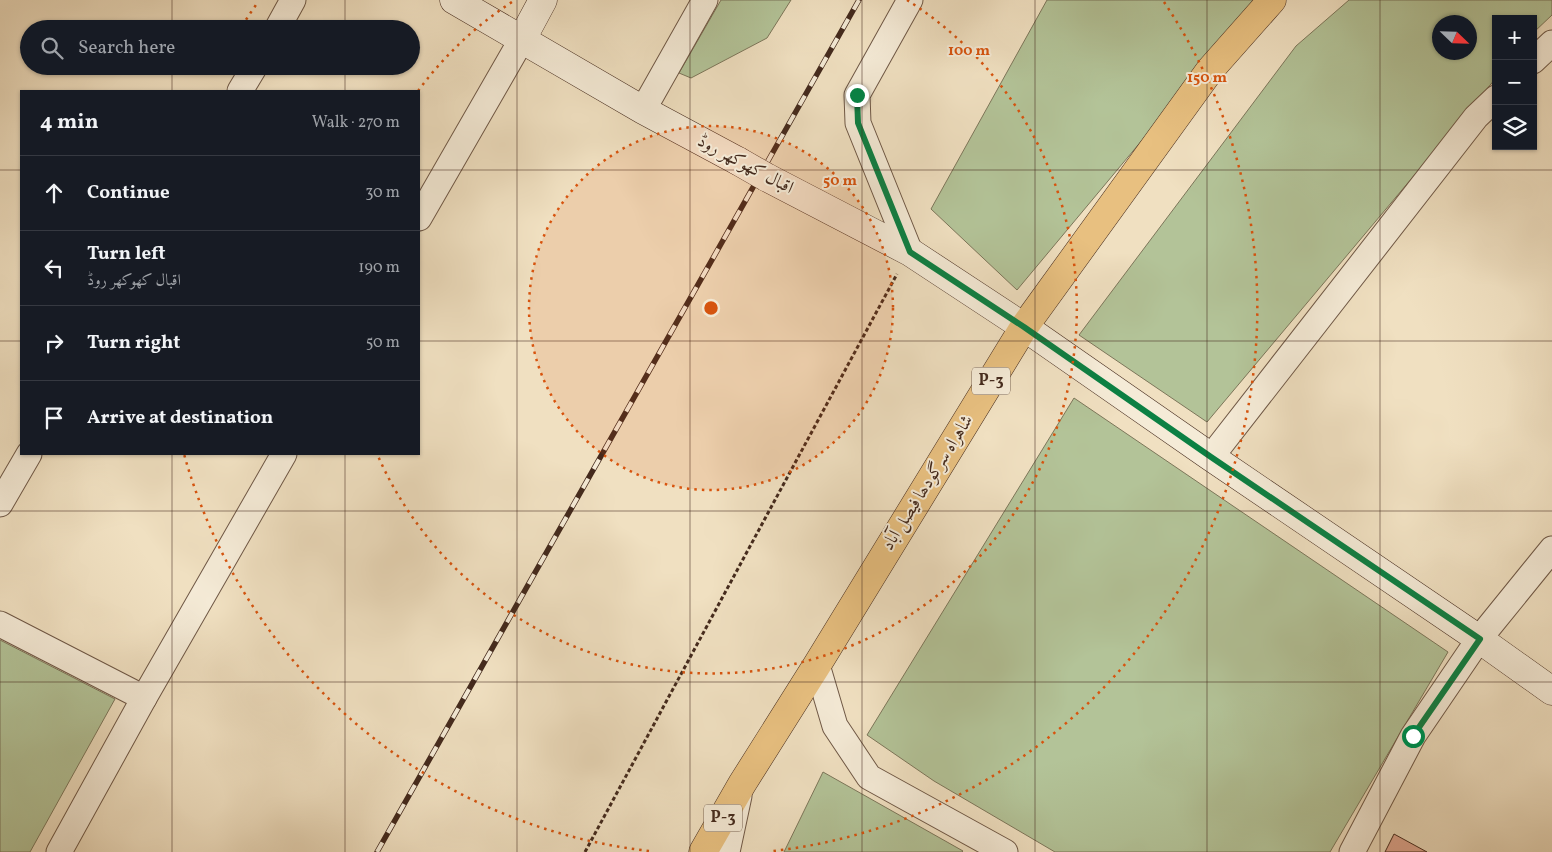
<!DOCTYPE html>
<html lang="en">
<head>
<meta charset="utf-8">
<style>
  body { margin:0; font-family:Vollkorn,Amiri,serif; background:#242831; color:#f1f3f6 }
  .controls { position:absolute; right:15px; top:15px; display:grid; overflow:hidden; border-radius:0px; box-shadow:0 1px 4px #0004 }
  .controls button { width:45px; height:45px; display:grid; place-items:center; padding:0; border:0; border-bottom:1px solid #363941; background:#171b24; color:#f1f3f6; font:25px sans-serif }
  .compass { position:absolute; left:1432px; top:15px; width:45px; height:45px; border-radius:50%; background:#171b24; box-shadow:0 1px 4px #0004; rotate:113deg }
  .stop { position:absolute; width:15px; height:15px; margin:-11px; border:4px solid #0b8043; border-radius:50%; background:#fff }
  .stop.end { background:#0b8043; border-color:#fff; box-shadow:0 1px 5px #0008 }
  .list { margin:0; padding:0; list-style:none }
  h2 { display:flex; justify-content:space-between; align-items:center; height:65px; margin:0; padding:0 20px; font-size:21px }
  h2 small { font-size:16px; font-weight:400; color:#9ea1a6 }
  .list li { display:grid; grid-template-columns:32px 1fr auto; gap:15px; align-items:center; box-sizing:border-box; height:75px; padding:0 20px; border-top:1px solid #363941 }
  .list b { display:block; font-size:19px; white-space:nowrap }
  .list p { margin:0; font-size:16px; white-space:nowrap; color:#9ea1a6 }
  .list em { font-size:16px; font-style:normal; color:#9ea1a6 }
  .icon { flex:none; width:28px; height:28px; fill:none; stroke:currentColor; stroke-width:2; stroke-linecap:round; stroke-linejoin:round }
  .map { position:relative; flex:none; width:1552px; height:852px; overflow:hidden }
  .search { position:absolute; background:#171b24; box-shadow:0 1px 4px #0004; left:20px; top:20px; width:400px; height:55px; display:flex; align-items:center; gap:12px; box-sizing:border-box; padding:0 18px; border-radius:28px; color:#9ea1a6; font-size:19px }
  .panel { position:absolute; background:#171b24; box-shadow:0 1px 4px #0004; left:20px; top:90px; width:400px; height:365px; border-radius:0px }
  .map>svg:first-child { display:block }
</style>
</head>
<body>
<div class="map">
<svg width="1552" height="852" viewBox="0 0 1552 852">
  <rect width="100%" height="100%" fill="#f0e0c1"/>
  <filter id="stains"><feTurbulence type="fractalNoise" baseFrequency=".004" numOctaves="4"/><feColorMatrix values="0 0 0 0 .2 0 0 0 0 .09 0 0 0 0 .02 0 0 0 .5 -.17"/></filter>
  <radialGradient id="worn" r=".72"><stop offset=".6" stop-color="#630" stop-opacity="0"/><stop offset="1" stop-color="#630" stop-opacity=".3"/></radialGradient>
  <g fill="#b3c398" stroke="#7c765a" fill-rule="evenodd">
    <path d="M721,0H791L767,38L691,78L679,73Z"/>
    <path d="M1047,0H1259L1017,290L931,209Z"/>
    <path d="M1349,0H1552V15L1533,33V19H1496V78L1207,422L1079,335L1296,46ZM1440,22H1470V52H1440Z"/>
    <path d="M1074,398L1448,652L1330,852H1055L934,781L867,735Z"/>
    <path d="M0,640L115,699L30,852H0Z"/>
    <path d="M823,772L963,851L962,852H784Z"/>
  </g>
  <path fill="#e1a791" stroke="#442a1d" d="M1394,834L1427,852H1385Z"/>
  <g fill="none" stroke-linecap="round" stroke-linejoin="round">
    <defs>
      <g id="street">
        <path d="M277,29L293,0"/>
        <path d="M1533,61L1552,43"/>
        <path d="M240,91L255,66"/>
        <path d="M643,110L705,0"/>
        <path d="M419,218L522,39"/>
        <path d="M910,252L858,123L857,95L910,0"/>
        <path d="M1211,457L1476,117L1496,98"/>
        <path d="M0,504L29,454"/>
        <path d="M0,624L144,698"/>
        <path d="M817,665L835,726L869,777L1005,852"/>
        <path d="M59,852L144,698L284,454"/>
        <path d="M727,852L739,796"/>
        <path d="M1352,852L1413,736L1479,639L1552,549"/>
      </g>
      <g id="secondary">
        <path d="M454,0L643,110L738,161"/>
        <path d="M522,39L543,0"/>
        <path d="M766,177L910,252L1024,327L1211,457L1479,639L1552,691"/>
      </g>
      <path id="highway" d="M703,852L742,784L817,665L1024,327L1210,70L1272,0"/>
    </defs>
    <use href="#street" stroke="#6f5846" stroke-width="27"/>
    <use href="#secondary" stroke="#442a1d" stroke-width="29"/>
    <use href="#highway" stroke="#442a1d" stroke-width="29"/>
    <path stroke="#442a1d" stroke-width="3" stroke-dasharray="4 2.5" stroke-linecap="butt" d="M585,852L897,274"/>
    <use href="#street" stroke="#f5ebd7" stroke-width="25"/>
    <use href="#secondary" stroke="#f5ebd7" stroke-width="28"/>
    <use href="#highway" stroke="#e8c080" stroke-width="28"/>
    <defs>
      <path id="rail" d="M377,852L859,0"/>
    </defs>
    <use href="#rail" stroke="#442a1d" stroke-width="5.5"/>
    <use href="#rail" stroke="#f5ebd7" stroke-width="4" stroke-dasharray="11" stroke-linecap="butt"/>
    <defs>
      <path id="secondary-bridge" d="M738,161L766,177"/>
    </defs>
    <use href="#secondary-bridge" stroke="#442a1d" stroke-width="29" stroke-linecap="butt"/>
    <use href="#secondary-bridge" stroke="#f5ebd7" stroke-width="28"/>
  </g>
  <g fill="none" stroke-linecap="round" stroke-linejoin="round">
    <path stroke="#0b8043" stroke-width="6" d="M857,95L858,123L910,252L1024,327L1211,457L1480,639L1413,736"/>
  </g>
  <path fill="none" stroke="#442a1d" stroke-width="1" stroke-opacity="0.55" d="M172,0V29M345,0V29M517,0V852M690,0V852M862,0V852M1035,0V852M1207,0V852M1380,0V852M172,66V91M345,66V91M0,170H21M419,170H1552M0,341H21M419,341H1552M172,454V852M345,454V852M0,511H1552M0,682H1552"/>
  <circle cx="711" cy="308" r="182" fill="#d8540e" fill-opacity=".12"/>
  <g fill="none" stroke="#d8540e" stroke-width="2.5" stroke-dasharray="2.5 5">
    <circle cx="711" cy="308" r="182"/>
    <path d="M418 91A365 365 0 0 1 515 0M907 0A365 365 0 1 1 378 456"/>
    <path d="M649 851A547 547 0 0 1 184 454M242 26A547 547 0 0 1 258 2M1164 2A547 547 0 0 1 773 851"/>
  </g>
  <g text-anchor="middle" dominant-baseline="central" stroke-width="4" stroke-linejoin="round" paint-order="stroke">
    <g fill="#f5ebd7" stroke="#796455" stroke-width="1">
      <rect x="972" y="367.5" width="38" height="27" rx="4"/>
      <rect x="704" y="804.5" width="38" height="27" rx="4"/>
    </g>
    <g font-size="16" font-weight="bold" fill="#442a1d">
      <text x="991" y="381">P-3</text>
      <text x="723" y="818">P-3</text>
    </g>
    <g font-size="18" fill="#442a1d" stroke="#f5ebd7">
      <text transform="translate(745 165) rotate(28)">اقبال کھوکھر روڈ</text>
      <text transform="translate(928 483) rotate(-58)">شاہراہ سرگودھا فیصل آباد</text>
    </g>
  </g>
  <circle cx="711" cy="308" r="8" fill="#d8540e" stroke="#f5ebd7" stroke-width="2.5"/>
  <g font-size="15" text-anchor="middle" font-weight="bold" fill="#d8540e" stroke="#f5ebd7" stroke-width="4" stroke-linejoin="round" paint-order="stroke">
    <text x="969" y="55">100 m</text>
    <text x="1207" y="82">150 m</text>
    <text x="840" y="185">50 m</text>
  </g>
  <rect width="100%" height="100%" filter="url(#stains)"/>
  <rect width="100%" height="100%" fill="url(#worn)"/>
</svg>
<div class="controls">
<button>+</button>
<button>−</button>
<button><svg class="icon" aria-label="layers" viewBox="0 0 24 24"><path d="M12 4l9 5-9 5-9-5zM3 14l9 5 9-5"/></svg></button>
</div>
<svg class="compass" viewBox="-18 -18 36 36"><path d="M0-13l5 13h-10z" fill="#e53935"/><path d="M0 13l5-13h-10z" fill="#9ea1a6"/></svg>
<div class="stop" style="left:1413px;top:736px"></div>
<div class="stop end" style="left:857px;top:95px"></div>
<div class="search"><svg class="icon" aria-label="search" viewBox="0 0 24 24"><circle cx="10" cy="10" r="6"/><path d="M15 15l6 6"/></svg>Search here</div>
<section class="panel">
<h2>4 min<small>Walk · 270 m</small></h2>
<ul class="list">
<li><svg class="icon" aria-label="ahead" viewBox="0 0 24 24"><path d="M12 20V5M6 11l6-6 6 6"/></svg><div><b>Continue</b></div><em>30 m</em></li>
<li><svg class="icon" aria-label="left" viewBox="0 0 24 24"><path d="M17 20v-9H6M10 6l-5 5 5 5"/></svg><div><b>Turn left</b><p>اقبال کھوکھر روڈ</p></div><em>190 m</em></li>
<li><svg class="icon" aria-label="right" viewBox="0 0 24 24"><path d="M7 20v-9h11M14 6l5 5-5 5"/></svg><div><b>Turn right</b></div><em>50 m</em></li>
<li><svg class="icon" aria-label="arrive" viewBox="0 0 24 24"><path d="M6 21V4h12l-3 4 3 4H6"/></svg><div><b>Arrive at destination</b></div></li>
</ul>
</section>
</div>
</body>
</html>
